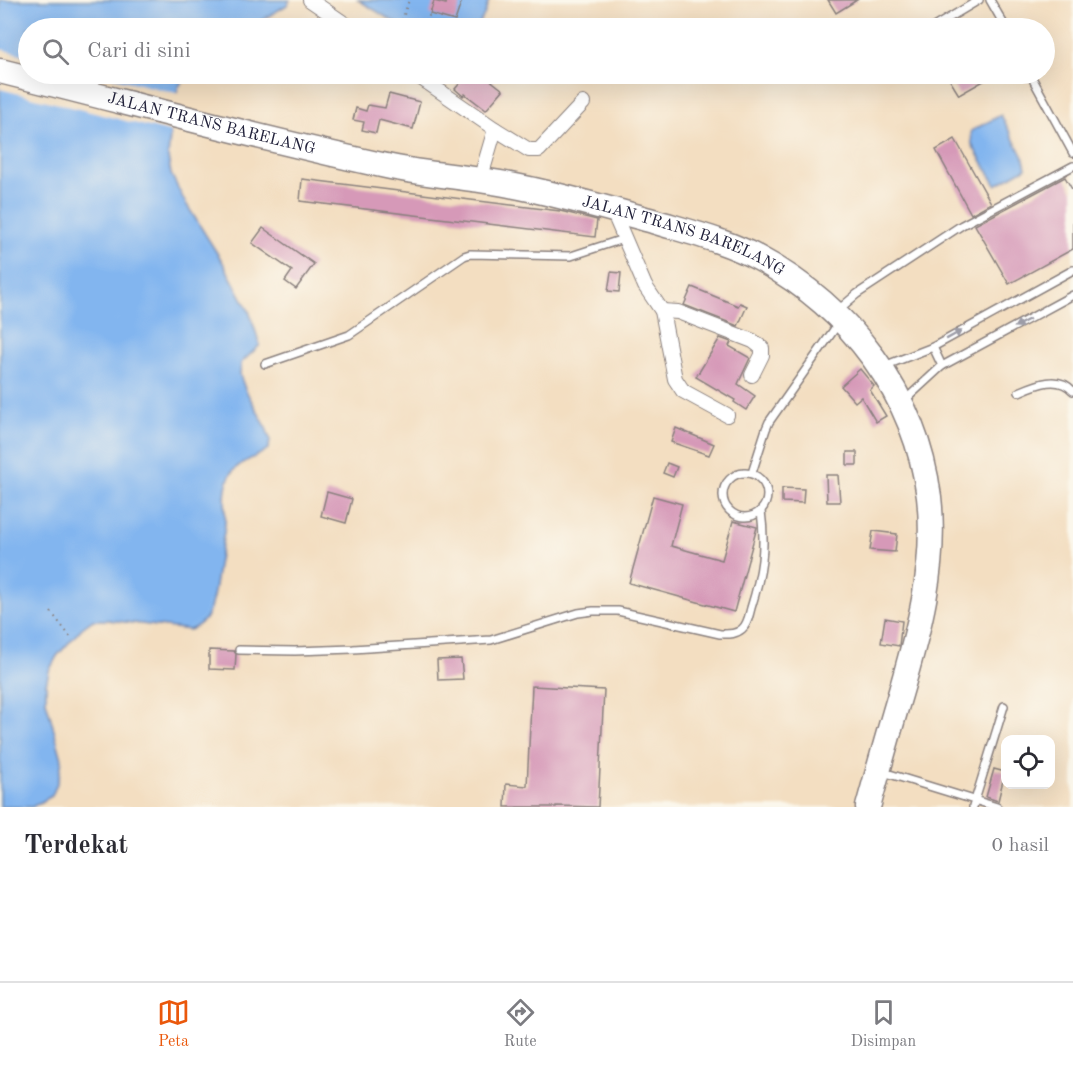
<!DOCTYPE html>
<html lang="id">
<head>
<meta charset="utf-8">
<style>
  body { margin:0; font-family:"Old Standard TT",serif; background:#f7f7f7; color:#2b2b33 }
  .controls { position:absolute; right:18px; bottom:18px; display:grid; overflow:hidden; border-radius:12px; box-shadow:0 6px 24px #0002 }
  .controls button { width:54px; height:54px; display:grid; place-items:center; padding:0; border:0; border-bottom:2px solid #e1e1e2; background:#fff; color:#2b2b33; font:30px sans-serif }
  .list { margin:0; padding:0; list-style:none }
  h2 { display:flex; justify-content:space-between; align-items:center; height:78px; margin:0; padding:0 24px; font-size:26px }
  h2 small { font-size:20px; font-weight:400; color:#7c7c81 }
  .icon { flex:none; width:33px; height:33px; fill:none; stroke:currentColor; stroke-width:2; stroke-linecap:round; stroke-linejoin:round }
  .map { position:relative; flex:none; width:1073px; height:807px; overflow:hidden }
  .search { position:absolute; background:#fff; box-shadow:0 6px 24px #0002; left:18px; right:18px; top:18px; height:66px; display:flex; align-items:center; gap:15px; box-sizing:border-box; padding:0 21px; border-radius:33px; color:#7c7c81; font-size:22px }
  .sheet { height:174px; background:#fff }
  nav { display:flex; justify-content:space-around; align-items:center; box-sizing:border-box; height:84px; border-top:2px solid #e1e1e2; background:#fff; font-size:16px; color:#7c7c81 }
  nav a { display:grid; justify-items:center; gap:3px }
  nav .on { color:#ea580c }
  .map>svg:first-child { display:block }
</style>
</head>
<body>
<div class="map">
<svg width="1073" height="807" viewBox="0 0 1073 807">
  <rect width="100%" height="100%" fill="#fbf7ec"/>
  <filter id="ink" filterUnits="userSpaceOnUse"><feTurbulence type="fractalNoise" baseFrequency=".0167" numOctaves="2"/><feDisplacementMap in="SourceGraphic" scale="12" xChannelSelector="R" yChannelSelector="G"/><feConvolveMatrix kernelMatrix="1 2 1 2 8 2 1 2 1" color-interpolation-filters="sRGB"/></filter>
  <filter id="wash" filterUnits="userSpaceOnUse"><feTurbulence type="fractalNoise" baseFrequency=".008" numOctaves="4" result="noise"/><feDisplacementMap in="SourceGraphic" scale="24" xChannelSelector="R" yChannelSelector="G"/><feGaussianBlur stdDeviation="1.35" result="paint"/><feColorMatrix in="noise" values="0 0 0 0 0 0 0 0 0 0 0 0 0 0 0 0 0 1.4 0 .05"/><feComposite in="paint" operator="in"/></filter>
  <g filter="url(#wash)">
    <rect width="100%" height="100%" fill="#f3dec1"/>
    <g fill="#82b5ef" stroke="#526c95" stroke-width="1.5">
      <path d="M0,0H290L287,5L249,28H28V74H190L179,86L173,104L168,157L171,174L185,202L222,261L249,311L260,345L241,363L240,375L245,389L265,425L270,439L269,448C257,459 235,461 229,478C223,491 226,509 225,524C224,536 221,548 219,560C216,577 214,605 205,619C201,624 196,627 190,630L108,620H93L82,628L57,656L49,671L46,684V701L62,759L59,778L52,796L32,807H0Z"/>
      <path d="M358,0H489L485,13L477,28H404Z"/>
      <path d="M1001,115L1024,159L1026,168L996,185L972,145L971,131Z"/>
    </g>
    <path fill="#f3dec1" d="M0,49L28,56V74H99L180,94L176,104L173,133L0,89Z"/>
    <g id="blocks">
      <g fill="#d699b8">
        <path d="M447,0H462L455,21L430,14L434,1L446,4Z"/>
        <path d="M828,0H857L836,13Z"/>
        <path d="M450,74H495L489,79L503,90L486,110L465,94L463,96L455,89L461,82Z"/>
        <path d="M946,74H996L959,95Z"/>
        <path d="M389,94L420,102L413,129L379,120L376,133L362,130L364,122L353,120L356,108L366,111L368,105L385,108Z"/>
        <path d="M955,139L991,203L971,214L936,150Z"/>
        <path d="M1065,177L1073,191V249L1009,284L975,225Z"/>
        <path d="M302,179L560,211L597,220L595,237L300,201Z"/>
        <path d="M263,228L314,264L296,289L285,281L292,271L252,243Z"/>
        <path d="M611,272L621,273L619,292L608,291Z"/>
        <path d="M692,287L738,306L740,303L747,306L738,326L684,305Z"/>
        <path d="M720,338L731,342L729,346L750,358L738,384L755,396L746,410L734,402L735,400L696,377Z"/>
        <path d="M860,369L874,386L870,390L886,416L876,422L861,397L855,402L841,386Z"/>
        <path d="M676,428L714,444L709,455L671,442Z"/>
        <rect x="847" y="452" width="10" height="13"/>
        <path d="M667,463L677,467L673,477L663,473Z"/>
        <path d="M826,475H838L840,502H827Z"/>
        <path d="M782,488L804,489L803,503L782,502Z"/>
        <path d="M327,492L352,499L346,523L321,516Z"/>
        <path d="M653,496L682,504L671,546L722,560L733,521L757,527L734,612L629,583Z"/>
        <path d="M873,531L897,534L895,552L870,550Z"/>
        <path d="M885,618L902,621L899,646L881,643Z"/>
        <path d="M209,650L234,651L236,654L235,670L209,669Z"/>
        <path d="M461,659L463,679L438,680L437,660Z"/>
        <path d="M532,686L604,690L598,807L556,806V807H505L506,784L527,786Z"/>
        <path d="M994,769L1005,772L998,801L986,797Z"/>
      </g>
    </g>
  </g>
  <g filter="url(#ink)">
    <use href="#blocks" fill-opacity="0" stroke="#8a807e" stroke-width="1.5"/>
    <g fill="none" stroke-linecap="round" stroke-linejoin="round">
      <defs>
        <g id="lane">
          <path d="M990,0L1006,28"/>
          <path d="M932,28L979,0"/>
          <path d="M1030,74L1073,153"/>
          <path d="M837,311L857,294L962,225L1073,166"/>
          <path d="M933,347L942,366"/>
          <path d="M265,364L349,335L464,256L470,254L571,256L623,239"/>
          <path d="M884,366L933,347L1073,270"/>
          <path d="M1019,392C1035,385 1058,374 1073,391"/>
          <path d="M904,401L942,366L1073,295"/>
          <circle cx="745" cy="495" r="22"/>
          <path d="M752,473L766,429L769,422L838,324"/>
          <path d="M239,650L295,651L353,649L491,640L578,613L593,611H618L720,634C728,634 735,635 742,629C748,624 749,615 751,608C762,573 766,548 761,511"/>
          <path d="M883,772L997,807"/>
          <path d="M973,807L1004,706"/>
        </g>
        <g id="street">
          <path d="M310,0L351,28"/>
          <path d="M415,74L495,129L480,180"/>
          <path d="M495,129L529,150H539L583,103"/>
          <path d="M612,209L645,286L662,311L675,379L683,391L727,415"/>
          <path d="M662,311L678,312L753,341L762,348V355L752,375"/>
        </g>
        <g id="highway">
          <path id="s1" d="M0,71C130,103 260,139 391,167C430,175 471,177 510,185C558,194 606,208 653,221C689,232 727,241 760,259C850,308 916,394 929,497C937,566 918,633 899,698C888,735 878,771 868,807"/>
        </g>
      </defs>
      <use href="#lane" stroke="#8a807e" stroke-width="10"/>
      <use href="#street" stroke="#8a807e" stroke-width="16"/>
      <use href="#highway" stroke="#8a807e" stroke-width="27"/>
      <g stroke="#8a807e" stroke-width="2" stroke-dasharray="1.5 4.5" stroke-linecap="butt">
        <path d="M400,26L409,0"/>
        <path d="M425,28L434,1"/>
        <path d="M51,612L72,639"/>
      </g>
      <use href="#lane" stroke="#fff" stroke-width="7"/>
      <use href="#street" stroke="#fff" stroke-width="14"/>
      <use href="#highway" stroke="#fff" stroke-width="24"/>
    </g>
    <defs><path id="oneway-solid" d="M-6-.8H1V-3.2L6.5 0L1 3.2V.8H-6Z" transform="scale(1.5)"/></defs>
    <g fill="#9c9ca7">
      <use href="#oneway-solid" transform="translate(1022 323) rotate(152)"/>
      <use href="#oneway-solid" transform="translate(954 335) rotate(-29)"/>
    </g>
  </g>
  <g text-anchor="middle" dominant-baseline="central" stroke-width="4.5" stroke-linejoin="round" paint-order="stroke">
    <g font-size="16" fill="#22223b" stroke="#fbf7ec">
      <text stroke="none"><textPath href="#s1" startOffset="218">JALAN TRANS BARELANG</textPath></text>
      <text stroke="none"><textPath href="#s1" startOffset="704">JALAN TRANS BARELANG</textPath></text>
    </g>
  </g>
</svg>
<div class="controls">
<button><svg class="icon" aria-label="locate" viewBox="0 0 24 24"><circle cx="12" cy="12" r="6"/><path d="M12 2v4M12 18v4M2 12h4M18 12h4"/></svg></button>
</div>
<div class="search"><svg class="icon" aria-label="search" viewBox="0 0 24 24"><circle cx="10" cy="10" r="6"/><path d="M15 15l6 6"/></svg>Cari di sini</div>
</div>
<section class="sheet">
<h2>Terdekat<small>0 hasil</small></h2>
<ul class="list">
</ul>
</section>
<nav>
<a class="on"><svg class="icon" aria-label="map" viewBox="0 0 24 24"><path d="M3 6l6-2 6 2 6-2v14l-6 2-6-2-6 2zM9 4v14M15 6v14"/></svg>Peta</a>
<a><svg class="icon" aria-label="directions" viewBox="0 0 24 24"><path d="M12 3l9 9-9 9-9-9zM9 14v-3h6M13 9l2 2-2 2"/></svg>Rute</a>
<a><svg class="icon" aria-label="saved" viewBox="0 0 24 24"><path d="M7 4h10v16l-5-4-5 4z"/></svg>Disimpan</a>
</nav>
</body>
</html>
